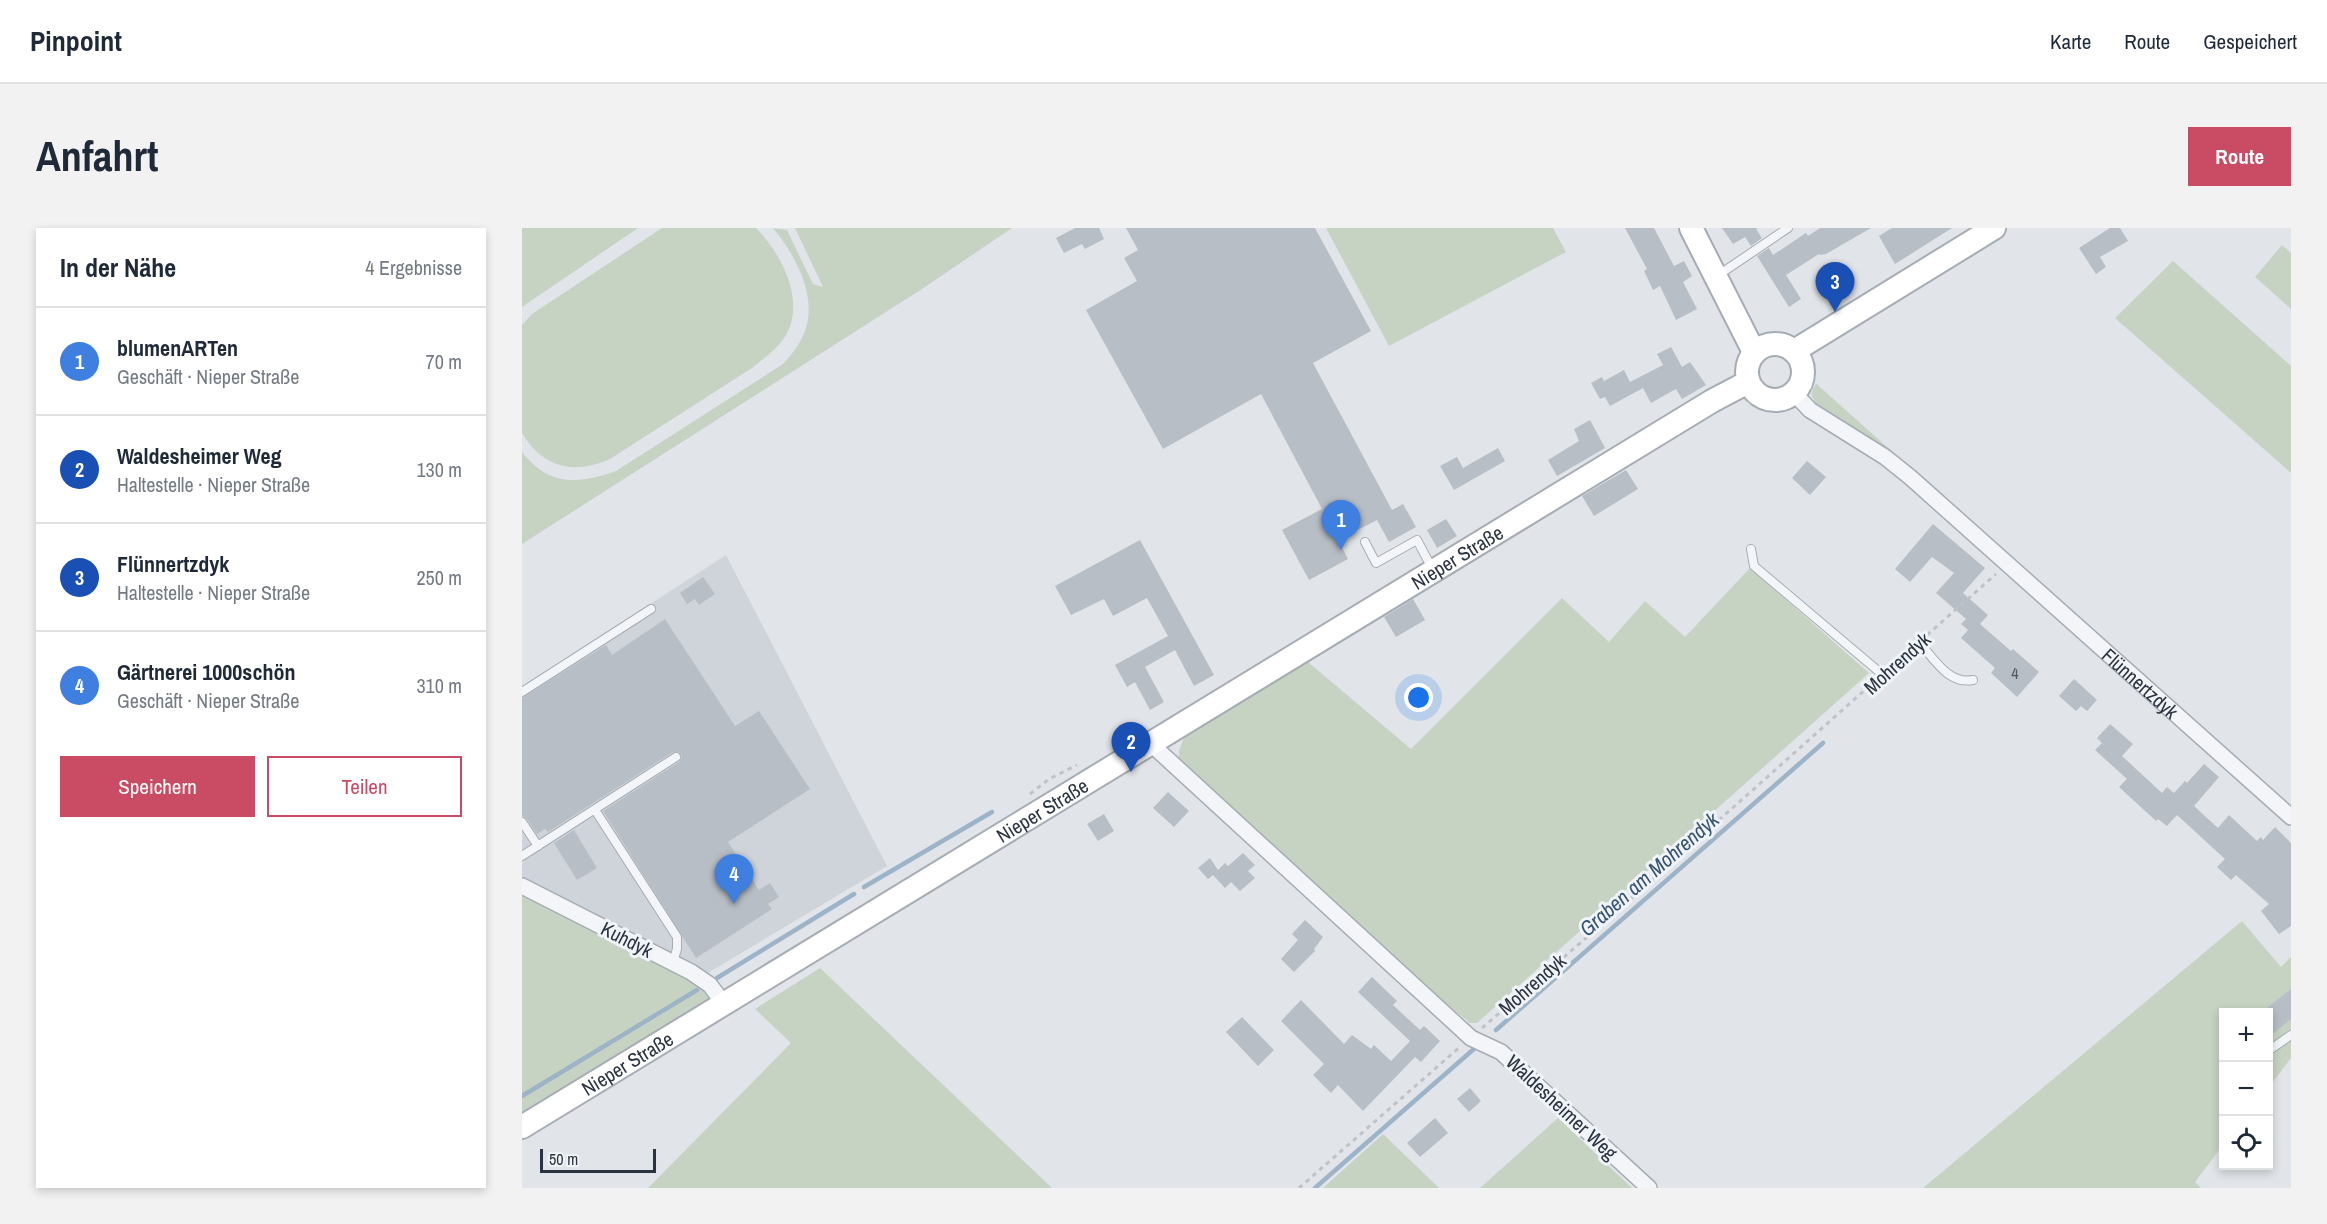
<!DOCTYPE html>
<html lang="de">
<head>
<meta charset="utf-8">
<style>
  body { margin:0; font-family:"Archivo Narrow",sans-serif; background:#f2f2f3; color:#1f2937 }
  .controls { position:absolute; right:18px; bottom:18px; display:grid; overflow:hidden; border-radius:0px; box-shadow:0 3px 9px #0003 }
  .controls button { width:54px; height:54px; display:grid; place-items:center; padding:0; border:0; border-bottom:2px solid #e0e1e3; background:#fff; color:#1f2937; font:30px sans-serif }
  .scale { position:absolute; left:18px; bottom:15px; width:116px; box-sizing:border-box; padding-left:6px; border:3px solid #2a3340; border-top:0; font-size:16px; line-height:21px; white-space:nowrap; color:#2a3340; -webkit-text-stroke:4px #f0f3f7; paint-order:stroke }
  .you { position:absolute; left:897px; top:470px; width:21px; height:21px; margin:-15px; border:4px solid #fff; border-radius:50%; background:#1a73e8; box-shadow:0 0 0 9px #1a73e833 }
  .badge { display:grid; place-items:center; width:39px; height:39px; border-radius:50%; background:#ca4b64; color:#fff; font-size:20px; font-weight:700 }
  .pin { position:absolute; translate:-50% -50px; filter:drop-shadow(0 2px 3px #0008) }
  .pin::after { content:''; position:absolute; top:32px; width:21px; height:18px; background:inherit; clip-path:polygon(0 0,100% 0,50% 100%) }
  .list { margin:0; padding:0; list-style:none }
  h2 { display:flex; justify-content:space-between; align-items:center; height:78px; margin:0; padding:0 24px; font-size:26px }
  h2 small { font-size:20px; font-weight:400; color:#747a83 }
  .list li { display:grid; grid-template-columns:39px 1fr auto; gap:18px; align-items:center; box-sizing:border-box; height:108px; padding:0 24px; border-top:2px solid #e0e1e3 }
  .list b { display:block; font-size:22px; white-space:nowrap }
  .list p { margin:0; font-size:20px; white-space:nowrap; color:#747a83 }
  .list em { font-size:20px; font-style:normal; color:#747a83 }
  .actions { display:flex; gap:12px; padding:18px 24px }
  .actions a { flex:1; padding:14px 0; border:2px solid #ca4b64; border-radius:0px; text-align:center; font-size:21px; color:#ca4b64 }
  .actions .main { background:#ca4b64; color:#fff }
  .icon { flex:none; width:33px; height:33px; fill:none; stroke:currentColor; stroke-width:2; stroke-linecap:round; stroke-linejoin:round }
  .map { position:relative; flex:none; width:1769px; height:960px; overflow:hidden; border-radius:0px }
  header { display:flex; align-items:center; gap:36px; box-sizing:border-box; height:84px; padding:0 30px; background:#fff; border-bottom:2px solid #e0e1e3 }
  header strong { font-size:28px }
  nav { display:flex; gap:33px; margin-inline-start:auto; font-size:21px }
  .intro { display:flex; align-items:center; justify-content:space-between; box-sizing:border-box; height:144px; padding:0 36px }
  h1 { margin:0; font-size:42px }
  .button { padding:15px 27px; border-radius:0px; background:#ca4b64; color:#fff; font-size:21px; font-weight:700 }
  main { display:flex; gap:36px; padding:0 36px }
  aside { flex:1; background:#fff; border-radius:0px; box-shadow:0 3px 9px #0003 }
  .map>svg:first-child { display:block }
</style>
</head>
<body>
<header>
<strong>Pinpoint</strong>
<nav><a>Karte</a><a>Route</a><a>Gespeichert</a></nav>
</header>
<div class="intro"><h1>Anfahrt</h1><a class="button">Route</a></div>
<main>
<aside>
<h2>In der Nähe<small>4 Ergebnisse</small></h2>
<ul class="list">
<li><span class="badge" style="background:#3f7fe0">1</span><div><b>blumenARTen</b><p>Geschäft · Nieper Straße</p></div><em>70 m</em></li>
<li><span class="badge" style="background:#1a4fb4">2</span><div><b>Waldesheimer Weg</b><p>Haltestelle · Nieper Straße</p></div><em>130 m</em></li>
<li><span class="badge" style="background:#1a4fb4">3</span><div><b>Flünnertzdyk</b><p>Haltestelle · Nieper Straße</p></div><em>250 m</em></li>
<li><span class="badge" style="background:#3f7fe0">4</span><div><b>Gärtnerei 1000schön</b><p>Geschäft · Nieper Straße</p></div><em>310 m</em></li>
</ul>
<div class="actions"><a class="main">Speichern</a><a>Teilen</a></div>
</aside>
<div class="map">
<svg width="1769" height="960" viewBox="0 0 1769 960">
  <rect width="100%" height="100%" fill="#e1e5e9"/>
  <path fill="#cfd4db" d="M204,327L365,638L179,749L0,657V459Z"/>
  <g fill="#c7d3c2">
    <path d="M0,0H116L0,79Z"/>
    <path d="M140,0H234C259,25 284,72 264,107C256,121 242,130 230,140L88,231C52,247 21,240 0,205V97L10,86Z"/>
    <path d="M251,0L265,2L291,56L301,59L273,0H490L400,61L0,316V224C27,259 57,256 94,243L261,136C271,125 282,111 285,96C293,63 271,24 251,0Z"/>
    <path d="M804,0H1031L1044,24L867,118Z"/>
    <path d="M1760,17L1769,25V81L1733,49Z"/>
    <path d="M1651,33L1769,138V245L1593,90Z"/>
    <path d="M1294,155L1299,160L1373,226L1295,179L1289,166Z"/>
    <path d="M1228,340L1347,445L955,795H948L894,751L657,531V522L662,510L786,434L889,521L1040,370L1087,414L1123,373L1163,409Z"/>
    <path d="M0,661L175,757L179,755L188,770L186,779L0,892Z"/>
    <path d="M1720,693L1759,739L1769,729V830L1747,859L1746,784H1702L1701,917L1673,954L1679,960H1401Z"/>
    <path d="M298,740L530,960H126L269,815L233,781Z"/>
    <path d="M1036,890L1110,960H958Z"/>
    <path d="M861,906L917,960H801Z"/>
  </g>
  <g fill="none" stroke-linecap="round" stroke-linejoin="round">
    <g stroke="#9db4c8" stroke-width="4.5">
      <path d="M342,659L470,584"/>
      <path d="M195,750L332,666"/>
      <path d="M974,802L1301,515"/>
      <path d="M0,868L175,762"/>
      <path d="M793,960L953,820"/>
    </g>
  </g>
  <g fill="#b8bec6">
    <path d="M553,0H577L582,11L563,21L560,16L542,25L534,10Z"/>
    <path d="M604,0H793L849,103L791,135L870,282L881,276L894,299L867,314L855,292L816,312L826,331L787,352L760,302L800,281L739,166L641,221L564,82L615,53L602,30L616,22Z"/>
    <path d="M1103,0H1132L1152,38L1162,33L1170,48L1161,54L1175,81L1154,92L1138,58L1131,62L1122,43L1125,41Z"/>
    <path d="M1200,0H1236L1234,1L1240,10L1229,18L1223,9L1211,16Z"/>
    <path d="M1298,0H1349L1304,26L1298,27L1297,26L1264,47L1279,71L1267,79L1235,28L1247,20L1251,27L1284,5L1286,8Z"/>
    <path d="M1370,0H1430L1373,36L1357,8Z"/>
    <path d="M1588,0H1598L1606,13L1578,29L1584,39L1574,46L1557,20Z"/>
    <path d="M1149,119L1160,139L1168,134L1184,157L1160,171L1154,161L1129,175L1121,160L1088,178L1083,169L1078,171L1069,155L1080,149L1082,153L1102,142L1108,154L1141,137L1135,126Z"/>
    <path d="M1068,192L1083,220L1035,248L1026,232L1057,213L1052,201Z"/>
    <path d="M976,220L983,233L932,262L918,238L935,229L941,240Z"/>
    <path d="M1285,233L1304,249L1288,267L1270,250Z"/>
    <path d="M1104,242L1116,261L1072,288L1060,268Z"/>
    <path d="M924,291L935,308L915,320L905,302Z"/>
    <path d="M1411,296L1463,340L1441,365L1466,387L1458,396L1489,423L1491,421L1517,444L1495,469L1469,445L1473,440L1439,410L1446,402L1439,396L1444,391L1414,365L1432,345L1410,329L1388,354L1373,341Z"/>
    <path d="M618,312L692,447L672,458L653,422L623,439L642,474L628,482L613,454L605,459L593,437L646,408L625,370L591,388L582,371L549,387L533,358Z"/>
    <path d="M181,349L193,366L177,377L173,371L165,376L158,365Z"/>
    <path d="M891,371L903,392L874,409L862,389Z"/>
    <path d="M143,391L213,498L237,483L288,561L206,614L237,662L248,655L257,669L246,676L250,681L174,730L81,583L157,534L160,529L157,524H151L26,604L23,601L15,606L5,591L0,588V470L84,417L90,427Z"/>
    <path d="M1552,451L1575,472L1565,483L1559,478L1554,483L1537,468Z"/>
    <path d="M1588,496L1611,516L1600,528L1640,565L1645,559L1652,565L1663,553L1665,555L1682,536L1697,549L1672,578L1696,600L1707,587L1735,613L1739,609L1741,612L1753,599L1769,615V698L1757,706L1739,683L1747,676L1714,647L1709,652L1695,639L1703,631L1655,587L1645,598L1636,591L1634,593L1597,559L1605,551L1573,522L1580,515L1575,510Z"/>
    <path d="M646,564L667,583L652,599L631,580Z"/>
    <path d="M582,586L592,603L576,613L565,596Z"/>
    <path d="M52,602L75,640L55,652L32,615Z"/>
    <path d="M721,625L733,637L726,643L733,650L718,663L709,654L703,660L691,647L686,651L676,640L688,630L696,642L703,635L706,638Z"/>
    <path d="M783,692L801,709L792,721L793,723L772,744L759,731L776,712L770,706Z"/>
    <path d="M850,749L875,773L871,777L898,802L902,798L918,813L899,834L893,829L841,883L816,857L809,865L791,847L802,836L759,793L779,772L822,816L830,807L849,821L852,817L869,833L888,813L836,764Z"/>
    <path d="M1769,761V791L1746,810V779Z"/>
    <path d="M720,789L752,822L736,838L704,804Z"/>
    <path d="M948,860L959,873L947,884L935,871Z"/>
    <path d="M913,890L926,905L898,929L885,915Z"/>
  </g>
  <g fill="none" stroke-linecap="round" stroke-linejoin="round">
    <defs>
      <g id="lane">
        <path d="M1195,48L1266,0"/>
        <path d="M843,314L854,335L895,312L911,342"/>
        <path d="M1229,321L1232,338L1361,447"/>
        <path d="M1397,414C1412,431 1427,457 1451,452"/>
        <path d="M0,464L129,381"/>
        <path d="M73,582L155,709V721L151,734"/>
        <path d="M0,594L16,618"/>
        <path d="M0,628L154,529"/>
        <path d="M1746,823L1769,807"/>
      </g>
      <g id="street">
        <path id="s1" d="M1272,165L1288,182L1363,229L1388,249L1769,589"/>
        <path d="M628,515L949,810L979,824L1127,960"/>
        <path d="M0,658L169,744L188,757L202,776"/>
      </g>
      <g id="secondary">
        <path d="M1169,0L1232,124"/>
        <circle cx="1253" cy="144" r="28"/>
        <path d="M1272,123L1472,0"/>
        <path id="s2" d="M0,899L1190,173L1226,154"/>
      </g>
    </defs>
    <use href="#lane" stroke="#a6acb3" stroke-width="10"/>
    <use href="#street" stroke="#a6acb3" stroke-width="18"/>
    <use href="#secondary" stroke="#a6acb3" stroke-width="26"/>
    <g stroke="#bfc3c8" stroke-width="3" stroke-dasharray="4.5 4.5" stroke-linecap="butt">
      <path d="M1243,108L1261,107"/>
      <path d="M1288,161L1290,149L1289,135"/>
      <path d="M1226,173L1243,181H1265"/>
      <path d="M1405,407L1474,346"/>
      <path d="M1369,439L1389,422"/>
      <path d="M508,566L527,551L555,537"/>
      <path d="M960,800L1087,690L1353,453"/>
      <path d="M777,960L939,818"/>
    </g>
    <use href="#lane" stroke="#f4f5f8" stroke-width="8"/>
    <use href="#street" stroke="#f4f5f8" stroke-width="15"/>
    <use href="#secondary" stroke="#fff" stroke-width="22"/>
  </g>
  <g text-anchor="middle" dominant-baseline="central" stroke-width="6" stroke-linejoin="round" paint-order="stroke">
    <g font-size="16" fill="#4e5662">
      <text x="1493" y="445">4</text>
    </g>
    <g font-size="20" fill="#2a3340" stroke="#f0f3f7">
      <text stroke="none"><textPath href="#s2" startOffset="1095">Nieper Straße</textPath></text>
      <text transform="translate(1375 435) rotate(-42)">Mohrendyk</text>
      <text stroke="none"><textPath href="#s1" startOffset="453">Flünnertzdyk</textPath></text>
      <text stroke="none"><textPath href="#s2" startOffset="609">Nieper Straße</textPath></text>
      <text transform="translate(105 711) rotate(27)">Kuhdyk</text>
      <text transform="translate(1010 756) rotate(-41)">Mohrendyk</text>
      <text stroke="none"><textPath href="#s2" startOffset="123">Nieper Straße</textPath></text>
      <text transform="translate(1040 879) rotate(43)">Waldesheimer Weg</text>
    </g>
    <g font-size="21" font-style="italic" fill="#355473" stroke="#f0f3f7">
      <text transform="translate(1127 646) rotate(-41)">Graben am Mohrendyk</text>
    </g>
  </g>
</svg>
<div class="controls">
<button>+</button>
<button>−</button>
<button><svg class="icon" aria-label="locate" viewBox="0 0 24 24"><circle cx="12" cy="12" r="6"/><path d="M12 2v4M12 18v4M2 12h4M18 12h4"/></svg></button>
</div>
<div class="scale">50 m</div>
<div class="you"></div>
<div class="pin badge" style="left:819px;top:322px;background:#3f7fe0">1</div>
<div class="pin badge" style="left:609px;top:544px;background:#1a4fb4">2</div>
<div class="pin badge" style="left:1313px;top:84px;background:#1a4fb4">3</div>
<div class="pin badge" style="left:212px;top:676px;background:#3f7fe0">4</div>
</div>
</main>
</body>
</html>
